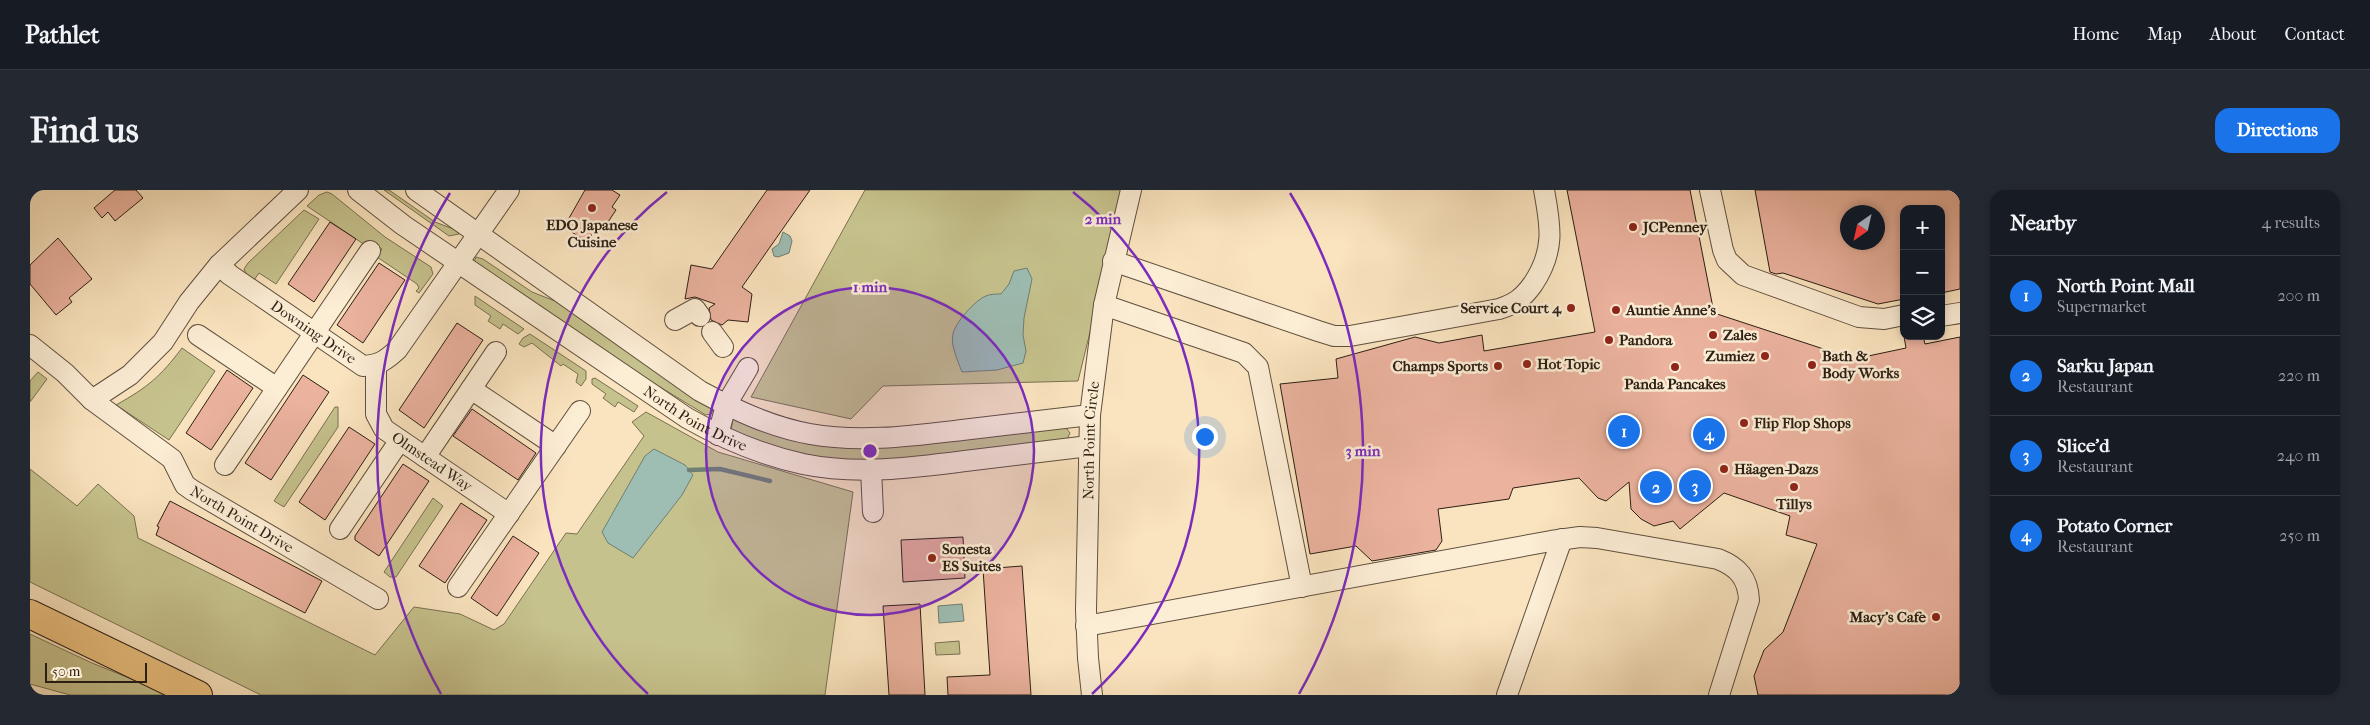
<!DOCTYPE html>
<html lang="en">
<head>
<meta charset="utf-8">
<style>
  body { margin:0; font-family:"IM FELL French Canon",serif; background:#242831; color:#f1f3f6 }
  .controls { position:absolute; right:15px; top:15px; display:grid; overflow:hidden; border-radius:10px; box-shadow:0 2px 8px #0003 }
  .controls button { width:45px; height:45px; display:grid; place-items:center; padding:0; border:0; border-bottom:1px solid #363941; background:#171b24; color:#f1f3f6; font:25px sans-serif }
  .compass { position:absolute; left:1810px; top:15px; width:45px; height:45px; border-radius:50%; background:#171b24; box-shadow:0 2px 8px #0003; rotate:214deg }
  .scale { position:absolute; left:15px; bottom:12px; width:102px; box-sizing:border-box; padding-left:5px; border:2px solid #2c1f14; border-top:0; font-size:14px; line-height:18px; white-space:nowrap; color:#2c1f14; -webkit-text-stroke:4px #fcedd5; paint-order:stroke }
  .you { position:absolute; left:1174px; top:246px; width:18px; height:18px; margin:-12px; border:4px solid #fff; border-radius:50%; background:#1a73e8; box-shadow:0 0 0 8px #1a73e833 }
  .badge { display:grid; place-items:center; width:32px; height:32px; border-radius:50%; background:#1a73e8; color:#fff; font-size:16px; font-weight:700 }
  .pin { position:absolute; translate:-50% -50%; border:2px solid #fff; box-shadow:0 1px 5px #0006 }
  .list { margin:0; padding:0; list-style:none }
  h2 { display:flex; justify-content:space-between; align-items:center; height:65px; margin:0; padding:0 20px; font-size:21px }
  h2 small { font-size:16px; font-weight:400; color:#9ea1a6 }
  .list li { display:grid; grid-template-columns:32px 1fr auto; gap:15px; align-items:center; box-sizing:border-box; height:80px; padding:0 20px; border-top:1px solid #363941 }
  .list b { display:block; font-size:19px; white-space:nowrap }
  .list p { margin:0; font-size:16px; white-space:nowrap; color:#9ea1a6 }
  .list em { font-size:16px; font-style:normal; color:#9ea1a6 }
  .icon { flex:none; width:28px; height:28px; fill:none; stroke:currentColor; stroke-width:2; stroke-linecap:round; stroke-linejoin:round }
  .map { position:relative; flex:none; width:1930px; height:505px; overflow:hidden; border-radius:15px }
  header { display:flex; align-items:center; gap:30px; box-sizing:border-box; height:70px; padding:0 25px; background:#171b24; border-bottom:1px solid #363941 }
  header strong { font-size:24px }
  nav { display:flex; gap:28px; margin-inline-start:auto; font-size:18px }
  .intro { display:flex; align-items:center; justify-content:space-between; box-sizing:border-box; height:120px; padding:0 30px }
  h1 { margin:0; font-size:35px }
  .button { padding:12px 22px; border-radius:15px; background:#1a73e8; color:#fff; font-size:18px; font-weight:700 }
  main { display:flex; gap:30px; padding:0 30px }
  aside { flex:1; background:#171b24; border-radius:15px; box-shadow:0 2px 8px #0003 }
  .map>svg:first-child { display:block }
</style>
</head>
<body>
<header>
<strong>Pathlet</strong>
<nav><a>Home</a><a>Map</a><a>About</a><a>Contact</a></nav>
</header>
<div class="intro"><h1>Find us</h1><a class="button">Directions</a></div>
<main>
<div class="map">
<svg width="1930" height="505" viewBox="0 0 1930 505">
  <rect width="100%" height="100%" fill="#fae4bf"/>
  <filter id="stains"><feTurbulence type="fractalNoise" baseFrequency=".004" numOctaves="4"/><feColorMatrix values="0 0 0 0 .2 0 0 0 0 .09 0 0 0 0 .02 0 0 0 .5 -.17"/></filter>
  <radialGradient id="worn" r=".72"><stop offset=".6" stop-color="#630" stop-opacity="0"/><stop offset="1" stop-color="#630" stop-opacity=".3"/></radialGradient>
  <g fill="#c6c28d" stroke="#797050">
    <path d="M354,0H359L405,32L426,40L429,44L419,46Z"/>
    <path d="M835,0H1095L1048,191L853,196L821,229L721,207Z"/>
    <path d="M297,2L302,4L355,47L401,77L403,84L389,103L386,101L389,98L387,94L347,67L352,59L339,50L335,55L277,16L289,5Z"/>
    <path d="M274,20L289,29L246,94L229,83L224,90L216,84L214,79L218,73Z"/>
    <path d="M446,67L453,69L502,102L530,113L678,216L683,221L681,224L676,225L594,175L444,72Z"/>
    <path d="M445,106L494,139L488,144L473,134L470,139L458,131L461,126L445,115Z"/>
    <path d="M500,144L556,181V189L551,196L546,192L548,184L533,174L531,176L502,153L494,157L489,154L493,148Z"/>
    <path d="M152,158L185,181L139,250L86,215C118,197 130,187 152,158Z"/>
    <path d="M8,182L17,189L0,212V191Z"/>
    <path d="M565,188L608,216L604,222L588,212L585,217L573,208L576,204L562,194V189Z"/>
    <path d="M305,217H308V237L254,317L244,311Z"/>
    <path d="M616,222L688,262L823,302L795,505H231L0,392V279L47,316L68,294L104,326L108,348L345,465L384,417L430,424L464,440L474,434L536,343L547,344L614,246L602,232Z"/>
    <path d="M703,229L710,230L749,245L1029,236L1037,239L1040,243L1036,252C949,261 835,283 751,260C734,256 717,247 701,240Z"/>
    <path d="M403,308L413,316L366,387H360L354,382Z"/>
    <path d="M0,444L62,473L141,505H40L0,494Z"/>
    <path d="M929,451L930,464L906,465L905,453Z"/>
  </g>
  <g fill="#9ebeb4" stroke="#707e74">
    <path d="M753,42L760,46L762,51L759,63L748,67L744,66L742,59L749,54Z"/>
    <path d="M997,78L1002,89L994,128L993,145L996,161L993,173L967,180L932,182C928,171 920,155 923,144C925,133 945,110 956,106C960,104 967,104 971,104L979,94L984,81Z"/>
    <path d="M624,259L655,275L663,285L652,305L603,368L578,353L572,342L615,266Z"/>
    <path d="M932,414L934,431L909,433L908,416Z"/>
  </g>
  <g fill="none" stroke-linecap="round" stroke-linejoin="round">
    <path stroke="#707e74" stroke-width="4.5" d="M659,280L690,279L740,291"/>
  </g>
  <g fill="#ebb29e" stroke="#2c1f14" fill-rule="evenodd">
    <path d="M85,0H106L113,8L85,31L78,22L72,28L64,18Z"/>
    <path d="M555,0H582L590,5L582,17L586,20L576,35L570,32L557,52L534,37Z"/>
    <path d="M737,0H780L712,97L722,104L718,132L698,130L692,135L681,130L679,118L685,114L665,107L655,109L661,75L682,79Z"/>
    <path d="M1537,0H1660L1684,123L1824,169L1876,158L1874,146H1893L1895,154L1930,147V497L1927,505H1728L1724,486L1734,460L1753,442L1787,354L1756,345L1760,326L1694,303L1650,339L1643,331L1624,336L1611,329L1601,319L1599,292L1576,311L1568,308L1549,288L1483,298L1479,309L1408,319L1412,351L1406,360L1342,371L1326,356L1280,364L1250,194L1308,188L1306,169L1385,147L1409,153L1452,145L1454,161L1565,142Z"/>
    <path d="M1725,0H1930V99L1911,103V19H1874V109L1848,114L1753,83L1746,84L1740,82ZM1818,22H1848V52H1818Z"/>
    <path d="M300,32L326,49L284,112L258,94Z"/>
    <path d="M28,48L62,89L39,108L42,112L26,125L0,94V75Z"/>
    <path d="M349,73L375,90L333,153L307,135Z"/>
    <path d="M427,133L453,150L394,238L369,220Z"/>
    <path d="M197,180L223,198L181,260L156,243Z"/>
    <path d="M273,185L299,202L241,290L215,273Z"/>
    <path d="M442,219L506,263L488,290L423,246Z"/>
    <path d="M319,237L345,254L295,330L269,312Z"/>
    <path d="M373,274L399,291L349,366L325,350V346Z"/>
    <path d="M140,311L292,391L275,423L126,345L129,337L127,336Z"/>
    <path d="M431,313L457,330L415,393L389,376Z"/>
    <path d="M483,346L509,363L467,426L441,408Z"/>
    <path d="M933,347L935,388L873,392L871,350Z"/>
    <path d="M992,376L1001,505H918L917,487L960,485L953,379Z"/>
    <path d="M890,414L895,505H859L853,416Z"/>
  </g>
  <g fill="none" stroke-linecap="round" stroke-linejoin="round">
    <defs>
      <g id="minor">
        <path id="s1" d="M328,0L373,35L657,228C694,249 731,265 773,274C826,285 881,278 935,271C976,266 1018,261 1059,256"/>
        <path d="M386,0L670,201C705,220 741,237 780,244C830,253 881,246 932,240C975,235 1017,230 1060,225"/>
        <path d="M1680,0L1693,60L1697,70L1713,85L1829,127L1854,129L1874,125"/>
        <path d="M1083,71L1288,141L1304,146H1320L1469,119C1485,114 1493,108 1503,94C1525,61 1521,37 1514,0"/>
        <path id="s2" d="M189,75L200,85L333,176C349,175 355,171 367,160L479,0"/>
        <path d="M1074,115L1214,163L1228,177L1272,397"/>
        <path d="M1911,126L1930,123"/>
        <path d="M645,130L665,119L670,126"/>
        <path d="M682,142L693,157"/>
        <path d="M168,145L247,198"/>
        <path id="s3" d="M0,155L35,183L62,210L142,269L155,295L162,300L348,409"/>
        <path id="s4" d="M346,175V224L354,239L479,324"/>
        <path d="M441,199L526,256"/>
        <path d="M62,210L100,185L133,152L159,112L189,75L268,0"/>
        <path d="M688,245L696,215L718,178"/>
        <path d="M395,267L466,162"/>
        <path d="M195,275L340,61"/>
        <path d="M841,279L843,322"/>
        <path d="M310,339L370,250"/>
        <path d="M428,397L550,221"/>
        <path d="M1056,436L1521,351L1550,347L1567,348L1688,369C1708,377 1718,388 1719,410L1689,505"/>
        <path id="s5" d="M1062,505L1058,468L1056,420L1060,225L1074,115L1101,0"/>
        <path d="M1477,505L1532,349"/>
      </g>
      <path id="highway" d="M0,424L168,505"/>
    </defs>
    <use href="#minor" stroke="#60503f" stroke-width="22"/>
    <use href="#highway" stroke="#2c1f14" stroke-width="30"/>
    <use href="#minor" stroke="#fcedd5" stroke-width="20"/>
    <use href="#highway" stroke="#edc280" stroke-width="28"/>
  </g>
  <circle cx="840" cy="261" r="164" fill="#7b2cbf" fill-opacity=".12"/>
  <g fill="none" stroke="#7b2cbf" stroke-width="2.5">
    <circle cx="840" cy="261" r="164"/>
    <path d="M618 504A329 329 0 0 1 637 2M1043 2A329 329 0 0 1 1062 504"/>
    <path d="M411 504A493 493 0 0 1 420 3M1260 3A493 493 0 0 1 1269 504"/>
  </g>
  <g fill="#8f2418" stroke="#fcedd5" stroke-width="2">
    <circle cx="562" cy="18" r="5"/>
    <circle cx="1603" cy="37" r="5"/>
    <circle cx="1541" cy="118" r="5"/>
    <circle cx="1586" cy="120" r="5"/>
    <circle cx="1683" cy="145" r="5"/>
    <circle cx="1579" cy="150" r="5"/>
    <circle cx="1735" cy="166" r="5"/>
    <circle cx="1497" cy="174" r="5"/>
    <circle cx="1782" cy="175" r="5"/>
    <circle cx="1468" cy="176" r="5"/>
    <circle cx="1645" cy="177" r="5"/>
    <circle cx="1714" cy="233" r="5"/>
    <circle cx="1694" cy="279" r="5"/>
    <circle cx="1764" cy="297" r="5"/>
    <circle cx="902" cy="368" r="5"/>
    <circle cx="1906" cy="427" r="5"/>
  </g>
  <g text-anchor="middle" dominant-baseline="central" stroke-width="5" stroke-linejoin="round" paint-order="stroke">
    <g font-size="15" font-weight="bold" fill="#2c1f14" stroke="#fcedd5" text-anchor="start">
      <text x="562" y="35" text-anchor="middle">EDO Japanese<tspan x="562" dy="17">Cuisine</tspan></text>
      <text x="1613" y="37">JCPenney</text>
      <text x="1531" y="118" text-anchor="end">Service Court 4</text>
      <text x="1596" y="120">Auntie Anne's</text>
      <text x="1693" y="145">Zales</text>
      <text x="1589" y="150">Pandora</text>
      <text x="1725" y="166" text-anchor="end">Zumiez</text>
      <text x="1792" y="166">Bath &amp;<tspan x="1792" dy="17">Body Works</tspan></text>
      <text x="1507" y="174">Hot Topic</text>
      <text x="1458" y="176" text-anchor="end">Champs Sports</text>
      <text x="1645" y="194" text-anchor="middle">Panda Pancakes</text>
      <text x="1724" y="233">Flip Flop Shops</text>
      <text x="1704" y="279">Häagen-Dazs</text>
      <text x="1764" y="314" text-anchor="middle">Tillys</text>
      <text x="912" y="359">Sonesta<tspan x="912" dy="17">ES Suites</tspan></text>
      <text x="1896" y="427" text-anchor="end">Macy's Cafe</text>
    </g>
    <g font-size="15" fill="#2c1f14" stroke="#fcedd5">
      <text stroke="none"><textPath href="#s2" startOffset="116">Downing Drive</textPath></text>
      <text stroke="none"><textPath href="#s1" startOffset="408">North Point Drive</textPath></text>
      <text stroke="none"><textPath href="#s5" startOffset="255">North Point Circle</textPath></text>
      <text stroke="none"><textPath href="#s4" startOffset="124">Olmstead Way</textPath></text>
      <text stroke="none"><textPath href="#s3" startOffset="278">North Point Drive</textPath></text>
    </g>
  </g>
  <circle cx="840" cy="261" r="8" fill="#7b2cbf" stroke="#fcedd5" stroke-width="2.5"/>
  <g font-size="15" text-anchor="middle" font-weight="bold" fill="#7b2cbf" stroke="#fcedd5" stroke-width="5" stroke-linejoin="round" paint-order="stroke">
    <text x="1073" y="34">2 min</text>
    <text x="840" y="102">1 min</text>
    <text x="1333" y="266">3 min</text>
  </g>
  <rect width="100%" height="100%" filter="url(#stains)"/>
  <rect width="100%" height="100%" fill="url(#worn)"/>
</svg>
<div class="controls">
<button>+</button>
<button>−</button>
<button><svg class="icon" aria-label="layers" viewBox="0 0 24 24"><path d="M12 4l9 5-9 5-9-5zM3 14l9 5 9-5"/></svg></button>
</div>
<svg class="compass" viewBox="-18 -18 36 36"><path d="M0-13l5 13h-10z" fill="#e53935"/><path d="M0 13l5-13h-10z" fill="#9ea1a6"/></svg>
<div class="scale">50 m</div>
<div class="you"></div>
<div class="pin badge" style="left:1594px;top:241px">1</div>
<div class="pin badge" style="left:1626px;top:297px">2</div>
<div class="pin badge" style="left:1665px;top:296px">3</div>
<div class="pin badge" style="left:1679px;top:244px">4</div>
</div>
<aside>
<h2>Nearby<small>4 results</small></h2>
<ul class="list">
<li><span class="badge">1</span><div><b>North Point Mall</b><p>Supermarket</p></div><em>200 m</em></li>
<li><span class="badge">2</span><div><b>Sarku Japan</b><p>Restaurant</p></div><em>220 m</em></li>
<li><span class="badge">3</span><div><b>Slice'd</b><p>Restaurant</p></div><em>240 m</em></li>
<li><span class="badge">4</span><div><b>Potato Corner</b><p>Restaurant</p></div><em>250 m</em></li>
</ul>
</aside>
</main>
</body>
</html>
